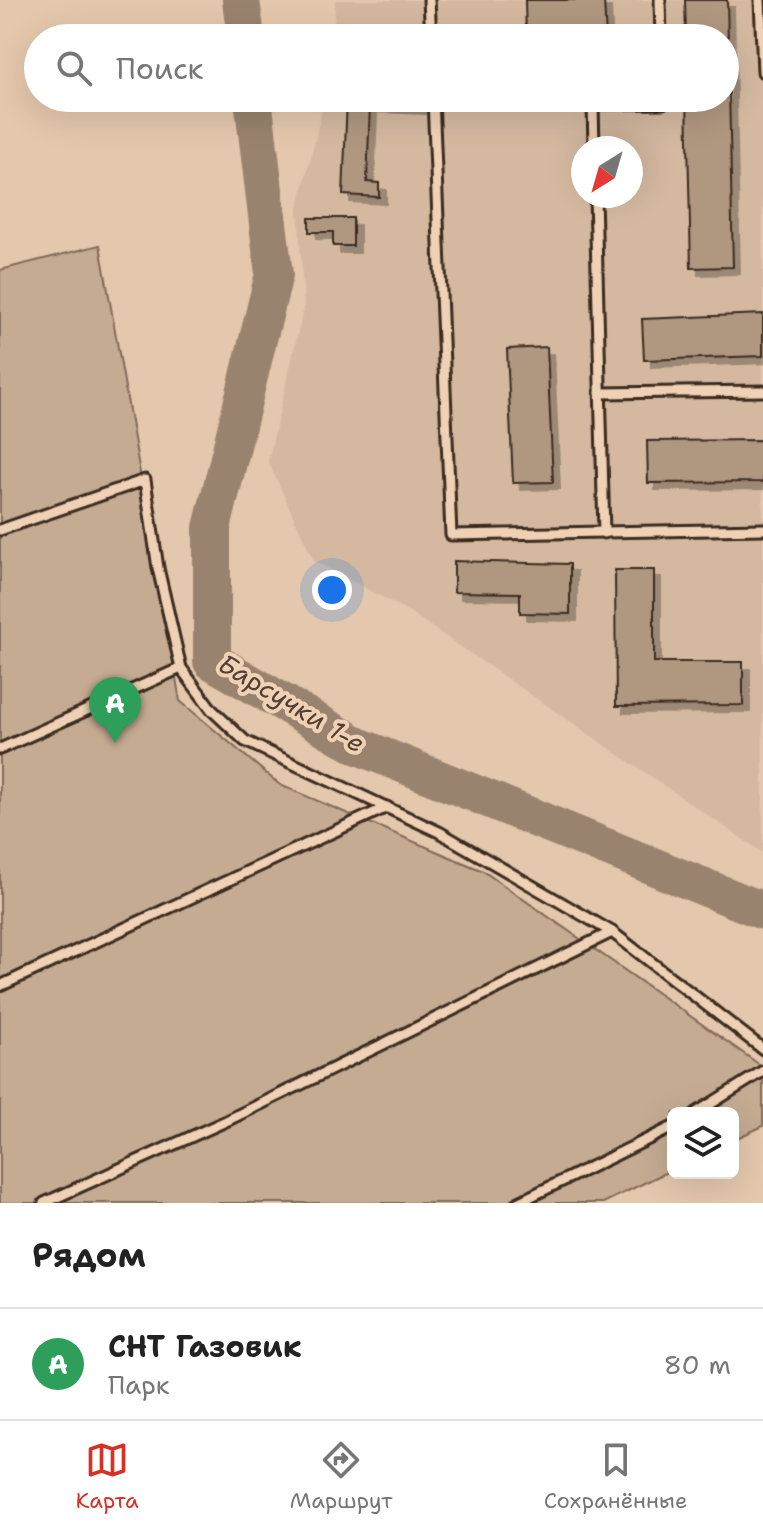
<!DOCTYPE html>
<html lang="ru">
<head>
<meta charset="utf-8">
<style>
  body { margin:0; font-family:"Shantell Sans",sans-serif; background:#f2f2f2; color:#222 }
  .controls { position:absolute; right:24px; bottom:24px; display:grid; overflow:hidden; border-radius:12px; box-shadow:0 8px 32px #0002 }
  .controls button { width:72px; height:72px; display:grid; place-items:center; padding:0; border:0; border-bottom:2px solid #e0e0e0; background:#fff; color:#222; font:40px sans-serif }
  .compass { position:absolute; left:571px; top:136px; width:72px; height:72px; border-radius:50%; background:#fff; box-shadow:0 8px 32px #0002; rotate:217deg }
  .you { position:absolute; left:332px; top:590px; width:28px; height:28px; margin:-20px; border:6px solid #fff; border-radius:50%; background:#1a73e8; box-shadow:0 0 0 12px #1a73e833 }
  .badge { display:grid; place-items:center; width:52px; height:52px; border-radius:50%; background:#d93025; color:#fff; font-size:26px; font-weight:700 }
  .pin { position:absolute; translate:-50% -66px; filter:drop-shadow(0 2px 4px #0008) }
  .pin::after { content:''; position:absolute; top:42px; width:28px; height:24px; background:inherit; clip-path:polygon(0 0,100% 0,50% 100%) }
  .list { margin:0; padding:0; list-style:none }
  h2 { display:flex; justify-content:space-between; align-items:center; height:104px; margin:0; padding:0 32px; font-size:34px }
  h2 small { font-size:26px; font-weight:400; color:#767676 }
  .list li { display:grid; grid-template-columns:52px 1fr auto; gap:24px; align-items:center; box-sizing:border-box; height:112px; padding:0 32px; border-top:2px solid #e0e0e0 }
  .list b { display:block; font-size:30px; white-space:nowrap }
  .list p { margin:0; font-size:26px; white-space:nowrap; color:#767676 }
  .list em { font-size:26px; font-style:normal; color:#767676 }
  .icon { flex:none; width:44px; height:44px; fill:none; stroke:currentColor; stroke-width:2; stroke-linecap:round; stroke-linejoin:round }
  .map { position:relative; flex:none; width:763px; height:1203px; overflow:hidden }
  .search { position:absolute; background:#fff; box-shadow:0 8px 32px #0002; left:24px; right:24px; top:24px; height:88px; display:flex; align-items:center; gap:20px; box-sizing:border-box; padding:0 28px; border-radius:44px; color:#767676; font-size:30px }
  .sheet { height:216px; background:#fff }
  nav { display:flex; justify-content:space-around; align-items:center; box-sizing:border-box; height:112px; border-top:2px solid #e0e0e0; background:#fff; font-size:22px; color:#767676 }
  nav a { display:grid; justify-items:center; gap:4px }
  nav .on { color:#d93025 }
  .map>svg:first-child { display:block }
</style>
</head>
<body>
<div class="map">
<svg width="763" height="1203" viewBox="0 0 763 1203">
  <defs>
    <filter id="shadow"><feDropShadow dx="7" dy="7" stdDeviation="0" flood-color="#0004"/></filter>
  </defs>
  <rect width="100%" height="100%" fill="#e4c8ad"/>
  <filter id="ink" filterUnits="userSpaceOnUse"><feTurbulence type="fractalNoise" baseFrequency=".0125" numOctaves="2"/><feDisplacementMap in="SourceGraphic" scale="16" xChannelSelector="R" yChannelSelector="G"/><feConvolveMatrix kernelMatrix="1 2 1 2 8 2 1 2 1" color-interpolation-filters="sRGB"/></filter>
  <g filter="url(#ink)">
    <path fill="#d4b9a0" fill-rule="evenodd" d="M335,0H763V853L408,611L314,561L268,461L304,307L298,209L325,98H725V38H334ZM583,148H631V196H583Z"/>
    <path fill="#c5ab92" stroke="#806a58" stroke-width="2" d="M100,245L180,701L280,785L483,871L763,1067V1126L733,1140V1113H673V1169L603,1203H0V270Z"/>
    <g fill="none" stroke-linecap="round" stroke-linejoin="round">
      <g stroke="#9a836e" stroke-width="38">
        <path d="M241,0L246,38"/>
        <path d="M253,98L274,274L212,528V661L358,746L763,911"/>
      </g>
    </g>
    <g fill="#b09780" stroke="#3b2a1e" stroke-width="2" filter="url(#shadow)">
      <path d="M525,0H604L606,38H526Z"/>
      <path d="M685,0H727L733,267L691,268L687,98H725V38H686Z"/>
      <path d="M347,98H418V107L370,105L367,182L379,183V197L343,195Z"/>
      <path d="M309,218H353V246H333V232H309Z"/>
      <path d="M763,314V356L644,360L642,319Z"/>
      <path d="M547,347L553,482L513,483L507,349Z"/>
      <path d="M763,440V482L648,483L647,441Z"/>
      <path d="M454,561L570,564V614L520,613V593L454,592Z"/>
      <path d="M615,570H654V662H743V705L616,706Z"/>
    </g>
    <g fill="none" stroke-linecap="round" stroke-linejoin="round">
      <defs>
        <g id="service">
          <path d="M429,0L431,38"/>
          <path d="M660,0L661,38"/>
          <path d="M760,0L763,72"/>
          <path d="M433,98L451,535L763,529"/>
          <path d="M594,148L593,104L663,103V98"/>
          <path d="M595,196L604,533"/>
          <path d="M600,393L763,391"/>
          <path d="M0,530L145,480L158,568L181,668L212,710L245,741L439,832L612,932L763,1049"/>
          <path d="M0,749L181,668"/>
          <path d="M0,986L387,807"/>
          <path d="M696,1113L763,1071"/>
          <path d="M44,1203L226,1121L612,932"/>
          <path d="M517,1203L673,1127"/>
        </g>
      </defs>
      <use href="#service" stroke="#3b2a1e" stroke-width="15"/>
      <use href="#service" stroke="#efd2b6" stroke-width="9"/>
    </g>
  </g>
  <g text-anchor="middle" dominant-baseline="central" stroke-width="8" stroke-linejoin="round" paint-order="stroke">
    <g font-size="26" font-style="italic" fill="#534032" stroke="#efd2b6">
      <text transform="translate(292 703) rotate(31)">Барсучки 1-е</text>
    </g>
  </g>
</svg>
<div class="controls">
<button><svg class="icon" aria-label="layers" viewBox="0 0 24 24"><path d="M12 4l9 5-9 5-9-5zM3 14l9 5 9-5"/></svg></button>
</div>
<svg class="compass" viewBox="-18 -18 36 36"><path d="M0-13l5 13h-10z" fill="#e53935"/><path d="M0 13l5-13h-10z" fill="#767676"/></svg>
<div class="you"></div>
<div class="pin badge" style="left:115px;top:743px;background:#2e9e5b">A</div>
<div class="search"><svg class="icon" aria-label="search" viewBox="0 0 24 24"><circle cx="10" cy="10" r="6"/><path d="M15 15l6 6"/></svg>Поиск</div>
</div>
<section class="sheet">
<h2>Рядом<small></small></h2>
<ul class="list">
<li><span class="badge" style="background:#2e9e5b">A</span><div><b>СНТ Газовик</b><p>Парк</p></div><em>80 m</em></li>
</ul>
</section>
<nav>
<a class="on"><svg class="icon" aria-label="map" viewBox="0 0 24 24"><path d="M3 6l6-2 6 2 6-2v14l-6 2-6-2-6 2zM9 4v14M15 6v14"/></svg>Карта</a>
<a><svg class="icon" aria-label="directions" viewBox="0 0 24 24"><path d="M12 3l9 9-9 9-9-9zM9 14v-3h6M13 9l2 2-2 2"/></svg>Маршрут</a>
<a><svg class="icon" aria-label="saved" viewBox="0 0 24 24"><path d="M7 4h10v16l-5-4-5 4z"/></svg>Сохранённые</a>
</nav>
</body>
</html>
